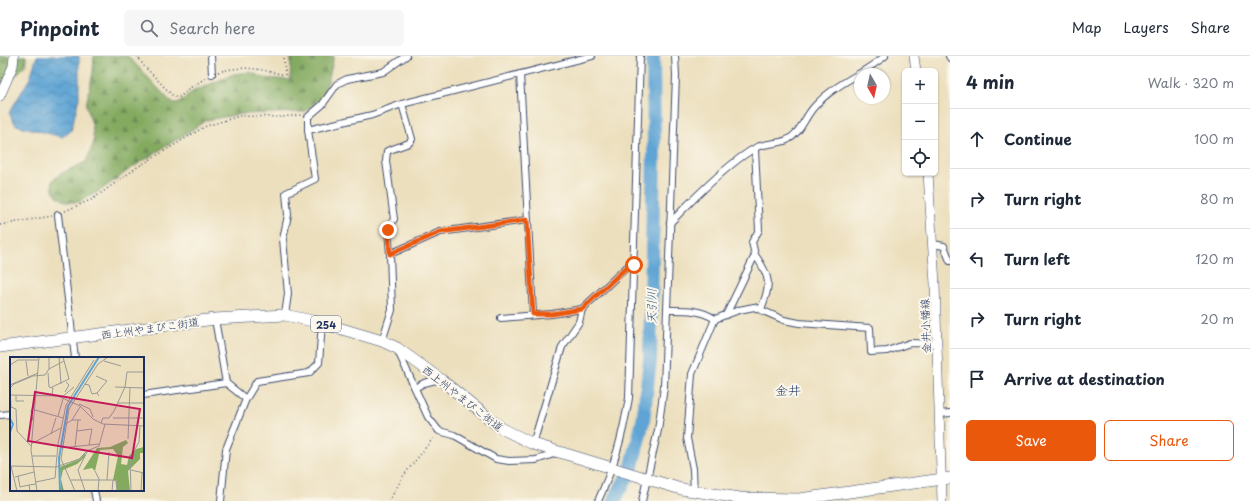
<!DOCTYPE html>
<html lang="en">
<head>
<meta charset="utf-8">
<style>
  body { margin:0; font-family:"Playpen Sans","Klee One",sans-serif; background:#f6f6f7; color:#1f2937 }
  .controls { position:absolute; right:12px; top:12px; display:grid; overflow:hidden; border-radius:6px; box-shadow:0 1px 3px #0004 }
  .controls button { width:36px; height:36px; display:grid; place-items:center; padding:0; border:0; border-bottom:1px solid #e0e1e3; background:#fff; color:#1f2937; font:20px sans-serif }
  .compass { position:absolute; left:854px; top:12px; width:36px; height:36px; border-radius:50%; background:#fff; box-shadow:0 1px 3px #0004; rotate:171deg }
  .stop { position:absolute; width:12px; height:12px; margin:-9px; border:3px solid #ea580c; border-radius:50%; background:#fff }
  .stop.end { background:#ea580c; border-color:#fff; box-shadow:0 1px 4px #0008 }
  .list { margin:0; padding:0; list-style:none }
  h2 { display:flex; justify-content:space-between; align-items:center; height:52px; margin:0; padding:0 16px; font-size:17px }
  h2 small { font-size:13px; font-weight:400; color:#747a83 }
  .list li { display:grid; grid-template-columns:26px 1fr auto; gap:12px; align-items:center; box-sizing:border-box; height:60px; padding:0 16px; border-top:1px solid #e0e1e3 }
  .list b { display:block; font-size:15px; white-space:nowrap }
  .list em { font-size:13px; font-style:normal; color:#747a83 }
  .actions { display:flex; gap:8px; padding:12px 16px }
  .actions a { flex:1; padding:9px 0; border:1px solid #ea580c; border-radius:6px; text-align:center; font-size:14px; color:#ea580c }
  .actions .main { background:#ea580c; color:#fff }
  .icon { flex:none; width:22px; height:22px; fill:none; stroke:currentColor; stroke-width:2; stroke-linecap:round; stroke-linejoin:round }
  .map { position:relative; flex:none; width:950px; height:445px; overflow:hidden }
  header { display:flex; align-items:center; gap:24px; box-sizing:border-box; height:56px; padding:0 20px; background:#fff; border-bottom:1px solid #e0e1e3 }
  header strong { font-size:19px }
  nav { display:flex; gap:22px; margin-inline-start:auto; font-size:14px }
  .search { width:280px; height:36px; background:#f6f6f7; display:flex; align-items:center; gap:10px; box-sizing:border-box; padding:0 14px; border-radius:6px; color:#747a83; font-size:15px }
  main { display:flex }
  aside { flex:1; background:#fff }
  .map>svg:first-child { display:block }
</style>
</head>
<body>
<header>
<strong>Pinpoint</strong>
<div class="search"><svg class="icon" aria-label="search" viewBox="0 0 24 24"><circle cx="10" cy="10" r="6"/><path d="M15 15l6 6"/></svg>Search here</div>
<nav><a>Map</a><a>Layers</a><a>Share</a></nav>
</header>
<main>
<div class="map">
<svg width="950" height="445" viewBox="0 0 950 445">
  <defs>
    <pattern id="forest-firs" width="22" height="20" patternUnits="userSpaceOnUse"><rect width="22" height="20" fill="#84aa60"/><path d="M5 1l3.5 6h-7zM16 11l3.5 6h-7z" fill="#6b8b52"/></pattern>
    <pattern id="water-waves" width="16" height="10" patternUnits="userSpaceOnUse"><rect width="16" height="10" fill="#5ea4d4"/><path d="M0 5q4-4 8 0t8 0" fill="none" stroke="#4d86af"/></pattern>
  </defs>
  <rect width="100%" height="100%" fill="#fbf7ec"/>
  <filter id="ink" filterUnits="userSpaceOnUse"><feTurbulence type="fractalNoise" baseFrequency=".025" numOctaves="2"/><feDisplacementMap in="SourceGraphic" scale="8" xChannelSelector="R" yChannelSelector="G"/><feConvolveMatrix kernelMatrix="1 2 1 2 8 2 1 2 1" color-interpolation-filters="sRGB"/></filter>
  <filter id="wash" filterUnits="userSpaceOnUse"><feTurbulence type="fractalNoise" baseFrequency=".012" numOctaves="4" result="noise"/><feDisplacementMap in="SourceGraphic" scale="16" xChannelSelector="R" yChannelSelector="G"/><feGaussianBlur stdDeviation="0.9" result="paint"/><feColorMatrix in="noise" values="0 0 0 0 0 0 0 0 0 0 0 0 0 0 0 0 0 1.4 0 .05"/><feComposite in="paint" operator="in"/></filter>
  <g filter="url(#wash)">
    <rect width="100%" height="100%" fill="#ecdfbd"/>
    <g fill="url(#forest-firs)" stroke="#506c5f">
      <path d="M0,0H26V8L0,37Z"/>
      <path d="M94,0H128L170,45L178,48L192,36L234,18L250,16L264,22L290,24L291,0H334L325,39L305,56L241,58L207,64L130,113L101,134L79,146H67L58,141L53,134L52,125L60,118L86,106L94,86L92,68L86,49L93,16Z"/>
    </g>
    <path fill="url(#water-waves)" stroke="#3c6a99" d="M37,0H79V42L71,75L62,81L16,69L9,57L30,22Z"/>
    <g fill="none" stroke-linecap="round" stroke-linejoin="round">
      <path stroke="#5ea4d4" stroke-width="14" d="M614,445L631,414L643,365L650,304L654,93L653,0"/>
    </g>
  </g>
  <g filter="url(#ink)">
    <g fill="none" stroke-linecap="round" stroke-linejoin="round">
      <defs>
        <g id="street">
          <path d="M211,0L212,18"/>
          <path d="M949,0L950,2"/>
          <path d="M520,18L533,258"/>
          <path d="M402,48L412,83L409,87L387,95L386,105L394,163L388,174L390,198L440,176L527,164"/>
          <path d="M308,74L372,59L402,48L592,0"/>
          <path d="M58,159L75,302"/>
          <path d="M670,167C692,144 730,105 757,91C766,87 778,88 787,84C801,77 804,62 814,51C834,28 862,19 885,0"/>
          <path d="M933,188L944,190L950,205"/>
          <path d="M755,199C771,221 771,229 761,253"/>
          <path d="M667,254C685,254 699,253 715,263L739,254L754,251L784,264L799,267L870,272L871,296L887,295L910,287L938,288"/>
          <path d="M285,259L288,238L283,183L288,159L286,137L315,123L308,74V61L322,49L337,28L347,23L383,16L406,0"/>
          <path d="M726,259L755,199L752,186L759,174L755,93"/>
          <path d="M501,262L552,258L582,253L627,211L634,209"/>
          <path d="M215,263L226,327L246,343"/>
          <path d="M382,285L392,254L390,198"/>
          <path d="M398,295L428,361L439,375L454,379L496,403L509,405L536,404L557,397"/>
          <path d="M415,332L424,327L440,323"/>
          <path d="M143,339L226,327"/>
          <path d="M940,358L950,357"/>
          <path d="M0,359L11,358"/>
          <path d="M533,388L562,291L579,266L582,253"/>
          <path d="M94,434L96,445"/>
          <path d="M694,436L693,413L687,382L692,318L715,263"/>
          <path d="M221,445L226,393L246,343L257,325L309,317L319,307L322,267"/>
          <path d="M598,445C615,408 622,382 629,342L640,0"/>
          <path d="M642,445L658,374L664,331L676,20L675,0"/>
        </g>
        <g id="secondary">
          <path d="M914,0L916,15"/>
          <path d="M0,40L13,10L14,0"/>
          <path d="M928,117L935,228L942,445"/>
        </g>
        <path id="highway" d="M0,291L215,263L285,259L322,267L382,285L397,292L440,323L501,372L533,388L681,433L740,442L799,443L950,422"/>
      </defs>
      <use href="#street" stroke="#3a496c" stroke-width="8"/>
      <use href="#secondary" stroke="#3a496c" stroke-width="10"/>
      <use href="#highway" stroke="#3a496c" stroke-width="12"/>
      <g stroke="#3a496c" stroke-width="1.5" stroke-dasharray="1 3" stroke-linecap="butt">
        <path d="M137,0L144,10L174,41H180L188,33L206,22"/>
        <path d="M218,16C245,9 259,13 285,19L284,0"/>
        <path d="M65,155L93,143L136,112L206,70L240,60L281,61L301,59"/>
        <path d="M0,169L52,160"/>
        <path d="M389,445L404,419L434,381"/>
      </g>
      <use href="#street" stroke="#fff" stroke-width="6"/>
      <use href="#secondary" stroke="#fff" stroke-width="9"/>
      <use href="#highway" stroke="#fff" stroke-width="11"/>
    </g>
  </g>
  <g fill="none" stroke-linecap="round" stroke-linejoin="round" filter="url(#ink)">
    <path stroke="#ea580c" stroke-width="5" d="M388,174L390,198L440,176L527,164L533,258H552L582,253L627,211L634,209"/>
  </g>
  <g text-anchor="middle" dominant-baseline="central" stroke-width="4" stroke-linejoin="round" paint-order="stroke">
    <rect fill="#fbf7ec" stroke="#5e6b89" stroke-width="1" x="311" y="260" width="30" height="16" rx="3"/>
    <g font-size="10" font-weight="bold" fill="#1b2f5e">
      <text x="326" y="268">254</text>
    </g>
    <g font-size="11" fill="#1b2f5e" stroke="#fbf7ec">
      <text transform="translate(925 270) rotate(-92)">金井小幡線</text>
      <text transform="translate(150 272) rotate(-8)">西上州やまびこ街道</text>
      <text transform="translate(463 342) rotate(38)">西上州やまびこ街道</text>
    </g>
    <g font-size="12" font-style="italic" fill="#325887" stroke="#fbf7ec">
      <text transform="translate(651 250) rotate(-90)">天引川</text>
    </g>
    <g font-size="13" fill="#1b2f5e" stroke="#fbf7ec">
      <text x="788" y="333">金井</text>
    </g>
  </g>
  <g transform="translate(10 301)">
    <rect width="134" height="134" fill="#ecdfbd"/>
    <path d="M116,83L118,86L113,90L111,107L117,108L119,99L126,92L134,90V85V96H130V102L118,114L120,134H107L106,123H103L108,99L103,92L90,93L85,114L82,111L73,113L87,91L100,90ZM75,96V100L67,107L53,113L51,122L54,134H51L50,110L70,102Z" fill="#84aa60"/>
    <path fill="none" stroke="#5ea4d4" stroke-width="2" d="M0,62L3,67L0,75M50,134L49,101L58,49L89,0"/>
    <path fill="none" stroke="#989997" stroke-width="1" d="M49,0L51,27M16,4L18,19M94,4L111,9M0,8L8,3H28M39,12L54,4M38,16L39,30L43,31L42,38M86,19L97,24L87,36M74,27L79,28L82,37L87,36L89,39M0,28L28,16M42,30L59,22L53,0M105,30L134,31M55,35L59,28L56,25M0,38L48,39L70,49L83,62L93,67L134,69M6,39V44H14M52,40L64,30M107,46H134M69,47L80,52L83,60M25,53L53,61M48,59L53,42M103,61H134M62,63L70,50M23,64L21,54L25,45M91,66L93,61H99L104,54L115,30L117,15H134M56,67L62,63H71M67,74L82,72L79,88M41,77L46,61M118,82L120,30M21,87L51,71M21,89L7,74L6,52L1,50L0,31L4,27L23,19L35,18L39,12V0M65,90L68,63M51,91L89,87M22,99H46M0,109L46,110L69,102L77,94L89,89L95,67M1,109L7,134M121,113L134,116M85,114L89,122L88,134M8,119L10,130L19,128M5,120L24,115M61,123H103L102,134M97,123L99,95M103,123L106,124L107,134M26,125L45,121L48,87L56,48L84,3M20,134L19,128L26,127M27,134L21,93L29,0M65,134L51,102L59,52L88,7L98,0M75,134L68,113L78,93M121,134L120,101L129,85L130,69M131,134L132,116"/>
    <path fill="#c2185b" fill-opacity="0.15" stroke="#c2185b" stroke-width="2" d="M25,35L130,52L122,101L18,84Z"/>
    <rect width="134" height="134" fill="none" stroke="#1b2f5e" stroke-width="2"/>
  </g>
</svg>
<div class="controls">
<button>+</button>
<button>−</button>
<button><svg class="icon" aria-label="locate" viewBox="0 0 24 24"><circle cx="12" cy="12" r="6"/><path d="M12 2v4M12 18v4M2 12h4M18 12h4"/></svg></button>
</div>
<svg class="compass" viewBox="-18 -18 36 36"><path d="M0-13l5 13h-10z" fill="#e53935"/><path d="M0 13l5-13h-10z" fill="#747a83"/></svg>
<div class="stop" style="left:634px;top:209px"></div>
<div class="stop end" style="left:388px;top:174px"></div>
</div>
<aside>
<h2>4 min<small>Walk · 320 m</small></h2>
<ul class="list">
<li><svg class="icon" aria-label="ahead" viewBox="0 0 24 24"><path d="M12 20V5M6 11l6-6 6 6"/></svg><div><b>Continue</b></div><em>100 m</em></li>
<li><svg class="icon" aria-label="right" viewBox="0 0 24 24"><path d="M7 20v-9h11M14 6l5 5-5 5"/></svg><div><b>Turn right</b></div><em>80 m</em></li>
<li><svg class="icon" aria-label="left" viewBox="0 0 24 24"><path d="M17 20v-9H6M10 6l-5 5 5 5"/></svg><div><b>Turn left</b></div><em>120 m</em></li>
<li><svg class="icon" aria-label="right" viewBox="0 0 24 24"><path d="M7 20v-9h11M14 6l5 5-5 5"/></svg><div><b>Turn right</b></div><em>20 m</em></li>
<li><svg class="icon" aria-label="arrive" viewBox="0 0 24 24"><path d="M6 21V4h12l-3 4 3 4H6"/></svg><div><b>Arrive at destination</b></div></li>
</ul>
<div class="actions"><a class="main">Save</a><a>Share</a></div>
</aside>
</main>
</body>
</html>
